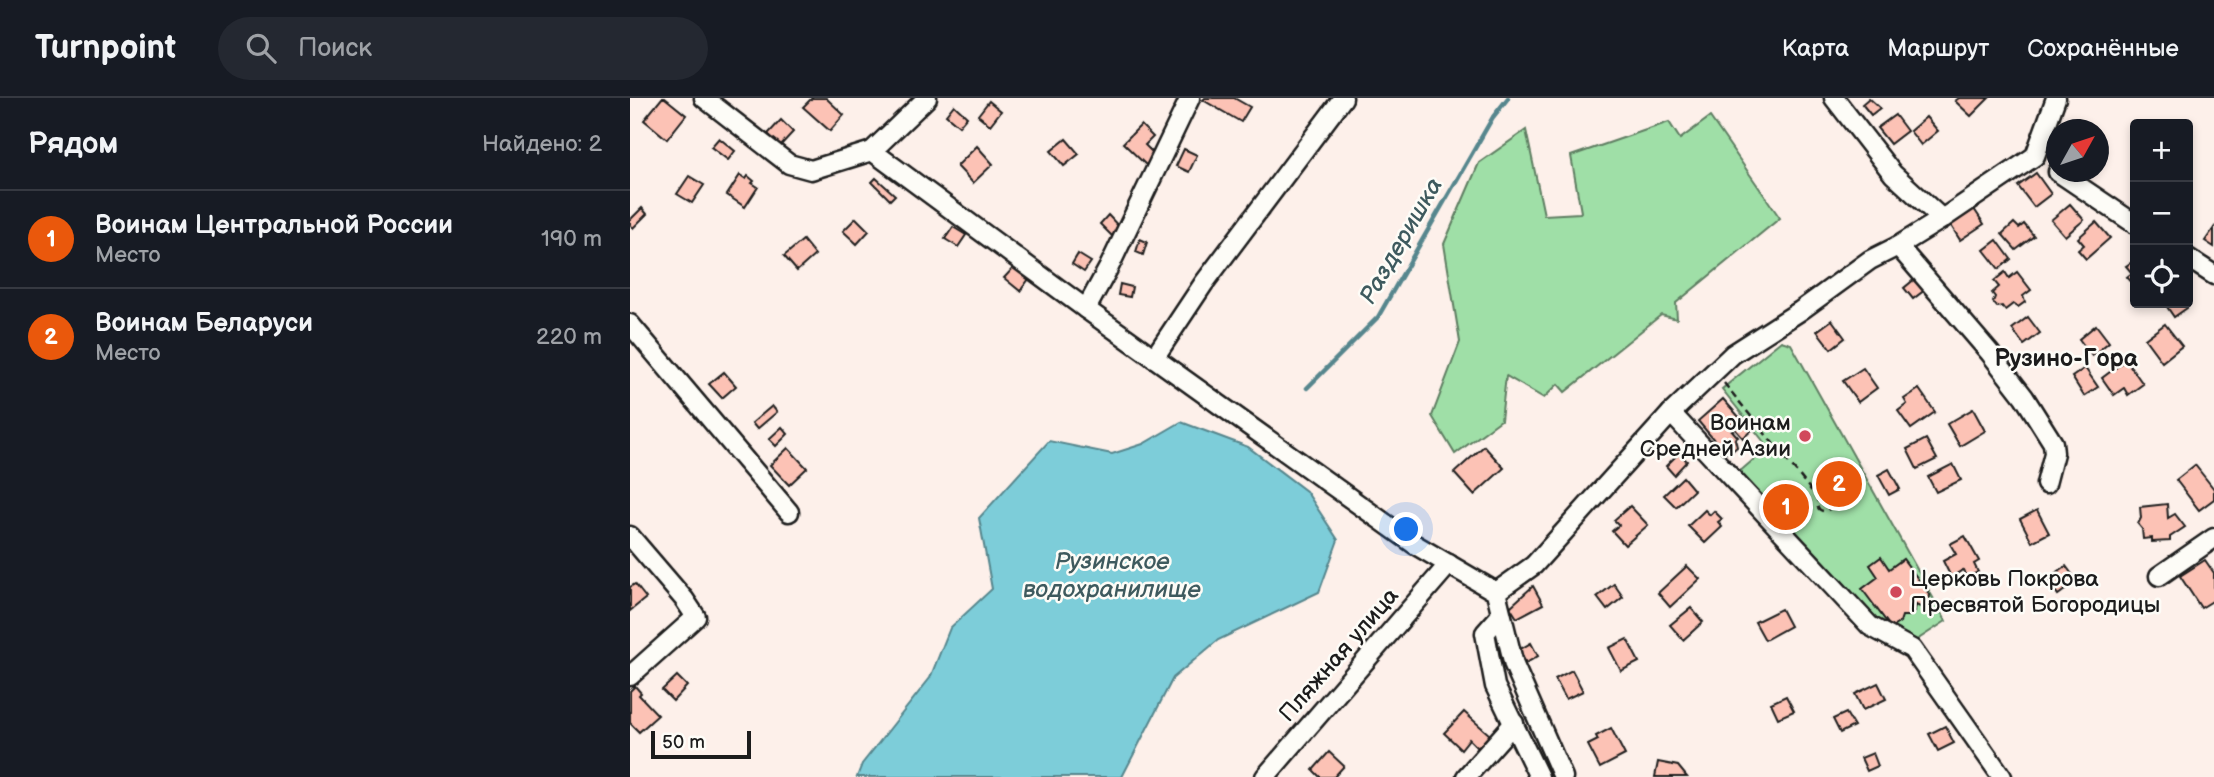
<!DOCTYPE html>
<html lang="ru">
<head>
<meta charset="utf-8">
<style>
  body { margin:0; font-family:"Balsamiq Sans",sans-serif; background:#242831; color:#f1f3f6 }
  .controls { position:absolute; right:21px; top:21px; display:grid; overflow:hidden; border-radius:7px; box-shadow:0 4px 10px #0003 }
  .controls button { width:63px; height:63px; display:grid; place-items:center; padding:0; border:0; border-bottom:2px solid #363941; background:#171b24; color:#f1f3f6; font:35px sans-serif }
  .compass { position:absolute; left:1416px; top:21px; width:63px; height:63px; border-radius:50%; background:#171b24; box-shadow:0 4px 10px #0003; rotate:50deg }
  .scale { position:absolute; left:21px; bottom:18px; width:100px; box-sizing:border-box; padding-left:7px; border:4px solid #1c1c1c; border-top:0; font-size:19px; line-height:24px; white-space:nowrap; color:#1c1c1c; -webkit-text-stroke:5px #fdfcf7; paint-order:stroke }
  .you { position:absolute; left:777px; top:432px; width:24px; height:24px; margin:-18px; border:5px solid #fff; border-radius:50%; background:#1a73e8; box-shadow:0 0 0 10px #1a73e833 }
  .badge { display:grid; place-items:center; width:46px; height:46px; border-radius:50%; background:#ea580c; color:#fff; font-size:23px; font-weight:700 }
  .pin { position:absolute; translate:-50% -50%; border:4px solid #fff; box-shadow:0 2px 7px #0006 }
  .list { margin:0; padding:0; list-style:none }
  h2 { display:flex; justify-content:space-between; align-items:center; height:91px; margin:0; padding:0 28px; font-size:30px }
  h2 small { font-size:23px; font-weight:400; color:#9ea1a6 }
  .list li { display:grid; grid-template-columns:46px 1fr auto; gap:21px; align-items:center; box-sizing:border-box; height:98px; padding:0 28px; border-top:2px solid #363941 }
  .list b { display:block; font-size:26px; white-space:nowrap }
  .list p { margin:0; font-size:23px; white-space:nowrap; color:#9ea1a6 }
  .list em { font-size:23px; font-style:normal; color:#9ea1a6 }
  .icon { flex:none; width:38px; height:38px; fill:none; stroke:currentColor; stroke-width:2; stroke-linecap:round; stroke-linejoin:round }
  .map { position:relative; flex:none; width:1584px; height:679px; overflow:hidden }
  header { display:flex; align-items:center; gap:42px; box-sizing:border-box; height:98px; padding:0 35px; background:#171b24; border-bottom:2px solid #363941 }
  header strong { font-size:33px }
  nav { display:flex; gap:38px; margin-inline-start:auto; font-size:24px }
  .search { width:490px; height:63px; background:#242831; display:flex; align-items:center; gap:18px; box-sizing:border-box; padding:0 24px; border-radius:38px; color:#9ea1a6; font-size:26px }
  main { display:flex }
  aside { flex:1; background:#171b24 }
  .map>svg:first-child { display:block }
</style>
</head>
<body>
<header>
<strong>Turnpoint</strong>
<div class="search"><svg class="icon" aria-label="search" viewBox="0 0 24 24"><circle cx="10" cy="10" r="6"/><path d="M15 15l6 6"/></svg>Поиск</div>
<nav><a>Карта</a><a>Маршрут</a><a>Сохранённые</a></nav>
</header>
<main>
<aside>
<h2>Рядом<small>Найдено: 2</small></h2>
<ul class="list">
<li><span class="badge">1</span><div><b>Воинам Центральной России</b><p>Место</p></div><em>190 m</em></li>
<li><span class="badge">2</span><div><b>Воинам Беларуси</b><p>Место</p></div><em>220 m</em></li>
</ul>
</aside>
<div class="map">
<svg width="1584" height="679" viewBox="0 0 1584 679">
  <rect width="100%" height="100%" fill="#fdf0ea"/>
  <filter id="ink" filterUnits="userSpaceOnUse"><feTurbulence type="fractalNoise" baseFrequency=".0143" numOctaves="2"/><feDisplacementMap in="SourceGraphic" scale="14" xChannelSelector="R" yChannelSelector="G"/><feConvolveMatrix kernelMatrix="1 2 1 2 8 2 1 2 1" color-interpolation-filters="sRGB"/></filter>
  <g filter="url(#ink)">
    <g fill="#9fdfa7" stroke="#5e7e62" stroke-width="2">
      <path d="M1080,19L1150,120L1046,205L1047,221L1031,217L935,294L928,286L914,300L876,278L871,322L825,356L802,318L830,244L814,146L849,65L896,32L914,117L950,115L951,114L941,58L1039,24L1050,41Z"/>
      <path d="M1151,243L1161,246L1316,523L1282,545L1244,526L1108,375L1138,349L1092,291Z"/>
    </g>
    <path fill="#7dcdd9" stroke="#56868d" stroke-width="2" d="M551,324L618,349L676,393L708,442L689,494L588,542L543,580L492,679H227L232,666L300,580L320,530L362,491L349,420L419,343L482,356L513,346Z"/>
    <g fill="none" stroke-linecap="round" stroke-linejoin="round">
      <path stroke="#56868d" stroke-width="4.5" d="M677,290L748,219L863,19L878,0"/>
    </g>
    <g fill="#fcc2b5" stroke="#1c1c1c" stroke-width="2">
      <path d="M32,0H35L56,17L37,41L14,22Z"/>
      <path d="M182,0H196L214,17L200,33L173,9Z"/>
      <path d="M575,0H604L620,9L611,24L573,2Z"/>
      <path d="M1239,0L1250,10L1241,17L1232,6Z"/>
      <path d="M1329,0H1359L1341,18L1325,3Z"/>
      <path d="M359,3L371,13L360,27L348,17Z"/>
      <path d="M324,7L337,19L329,28L316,17Z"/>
      <path d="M1265,17L1277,33L1260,46L1247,30Z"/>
      <path d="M1296,19L1308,33L1291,47L1280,33Z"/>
      <path d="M151,22L163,34L150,48L138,36Z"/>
      <path d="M511,27L523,39L515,47L526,58L517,68L493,45Z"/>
      <path d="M89,40L105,53L98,62L81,49Z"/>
      <path d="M436,41L449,56L434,68L421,53Z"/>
      <path d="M347,48L363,66L343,85L327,68Z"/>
      <path d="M554,51L567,57L559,74L546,68Z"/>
      <path d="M1406,75L1421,96L1404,109L1388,88Z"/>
      <path d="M110,77L116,81L118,78L124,83L122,85L128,89L115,109L97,97Z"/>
      <path d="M59,78L74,87L62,105L47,96Z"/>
      <path d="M246,80L265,97L260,102L242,84Z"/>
      <path d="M1440,106L1454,122L1435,138L1421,122Z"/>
      <path d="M12,110L17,116L3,130L0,126V122Z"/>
      <path d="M1344,111L1354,126L1330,142L1320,126Z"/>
      <path d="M478,117L492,132L484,140L470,126Z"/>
      <path d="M226,120L239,133L227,146L213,133Z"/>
      <path d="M1466,124L1480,140L1456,161L1448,152L1454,147L1448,140Z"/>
      <path d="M1384,125L1389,130L1394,126L1404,138L1386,152L1372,136Z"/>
      <path d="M323,129L336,137L328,149L315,141Z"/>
      <path d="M1584,130V149L1575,143Z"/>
      <path d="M510,141L517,144L513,157L506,154Z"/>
      <path d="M173,142L185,157L167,173L154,158Z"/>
      <path d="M1367,142L1381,161L1369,171L1354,152Z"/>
      <path d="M448,156L461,164L454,174L442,166Z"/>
      <path d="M1505,162V186L1504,187L1497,179L1502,175L1496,168Z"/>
      <path d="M384,169L399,181L390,193L374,180Z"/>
      <path d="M1375,174L1379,180L1387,174L1401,192L1393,198L1395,204L1388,209L1383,206L1375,212L1372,208L1367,209L1363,204L1365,199L1362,195L1369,189L1364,183Z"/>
      <path d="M1286,180L1296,191L1283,201L1274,190Z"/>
      <path d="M490,186L502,189L500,199L488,197Z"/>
      <path d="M1537,205H1554L1557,210L1544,219L1535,206Z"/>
      <path d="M1398,219L1410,235L1394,247L1382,231Z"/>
      <path d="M1202,222L1215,240L1201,251L1187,233Z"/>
      <path d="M1535,226L1552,248L1532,264L1515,241Z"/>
      <path d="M1466,227L1479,244L1462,258L1449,241Z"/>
      <path d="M1496,262L1513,286L1498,297L1494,290L1484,297L1472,280Z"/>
      <path d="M1233,270L1247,290L1228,304L1213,283Z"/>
      <path d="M1455,270L1468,289L1454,298L1442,279Z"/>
      <path d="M94,274L106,288L92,300L79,286Z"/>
      <path d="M1289,291L1305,314L1281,331L1268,313L1277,306L1274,301Z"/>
      <path d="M1093,301L1110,320L1099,329L1108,339L1105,341L1107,349L1101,354L1095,355L1068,323Z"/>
      <path d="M142,308L147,314L127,331L122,325Z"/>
      <path d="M1343,311L1355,333L1330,348L1317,326Z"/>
      <path d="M1113,322L1122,332L1113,340L1104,330Z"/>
      <path d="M152,329L158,336L146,348L139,341Z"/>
      <path d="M1296,341L1307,361L1287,371L1277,351Z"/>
      <path d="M854,348L874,370L844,397L824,375Z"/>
      <path d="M158,350L177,370L159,387L140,367Z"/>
      <path d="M1049,355L1057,363L1044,377L1036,368Z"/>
      <path d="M1323,366L1331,382L1306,394L1298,379Z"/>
      <path d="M1565,367L1584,391V401L1569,412L1546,382Z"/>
      <path d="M1259,371L1270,391L1259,397L1248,377Z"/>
      <path d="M1053,379L1064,392L1046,409L1034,397Z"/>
      <path d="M1537,406L1538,420L1545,416L1555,429L1540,439V443L1522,444V440L1513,441L1512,431L1508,426L1511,420L1510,409Z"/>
      <path d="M1000,408L1018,427L995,447L982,433L989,427L984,422Z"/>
      <path d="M1075,412L1080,417L1084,413L1092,421L1088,424L1092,429L1075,445L1058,428Z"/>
      <path d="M1407,412L1419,435L1402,444L1390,421Z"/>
      <path d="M1335,438L1349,463L1344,466L1348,474L1337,480L1333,472L1321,479L1313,463L1326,456L1320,446Z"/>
      <path d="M1251,459L1259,471L1273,461L1300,497L1299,503L1296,507L1290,509L1286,507L1284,515L1280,518H1272L1270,524L1264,528L1259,527L1232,491L1248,479L1240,467Z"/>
      <path d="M1575,462L1584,475V502L1571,510L1550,478Z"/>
      <path d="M1057,468L1070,481L1040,509L1028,495Z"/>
      <path d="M1436,468L1447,483L1428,497L1417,481Z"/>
      <path d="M5,486L16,500L0,513V489Z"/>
      <path d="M984,486L993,499L977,512L967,499Z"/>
      <path d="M903,488L913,506L887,520L880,509Z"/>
      <path d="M1061,510L1073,524L1053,542L1040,527Z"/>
      <path d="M1151,511L1160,528L1135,542L1125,524Z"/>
      <path d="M997,541L1009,564L991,573L979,550Z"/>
      <path d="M901,545L908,558L896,565L889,552Z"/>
      <path d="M942,572L953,593L936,601L925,581Z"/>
      <path d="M47,578L57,588L43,603L32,592Z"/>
      <path d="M1248,585L1256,601L1233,612L1225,596Z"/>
      <path d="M5,588L11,595L9,597L28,617L9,634L0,625V593Z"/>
      <path d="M1156,598L1164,613L1148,620L1141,605Z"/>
      <path d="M834,614L860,637L848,650L839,641L831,651L814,635Z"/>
      <path d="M1216,615L1224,628L1210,635L1203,621Z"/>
      <path d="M1315,628L1324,645L1308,653L1299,636Z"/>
      <path d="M981,630L995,657L970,670L958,647L968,642L966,638Z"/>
      <path d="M699,654L714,668L704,679H690L683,672Z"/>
      <path d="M1243,655L1248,668L1237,673L1231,660Z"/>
      <path d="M1028,664L1048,668L1057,679H1025Z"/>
    </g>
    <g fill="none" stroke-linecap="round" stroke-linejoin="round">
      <defs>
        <g id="minor">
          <path d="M74,0L159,66L181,72L242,53L456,211L784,446L866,494L884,567L933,679"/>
          <path d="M1204,0L1263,76L1312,121"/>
          <path d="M242,53L297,0"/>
          <path d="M1428,74L1505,126"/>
          <path d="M1558,160L1584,177"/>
          <path d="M456,211L479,169L560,0"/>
          <path d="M0,226L159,414"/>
          <path d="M524,260L574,185L713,0"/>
          <path d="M1041,315L1240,528L1282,551L1372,679"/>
          <path d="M1416,386L1424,355L1423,345L1394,299L1360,255L1268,148L1312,121L1405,58L1426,0"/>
          <path d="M0,438L54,501L66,519L0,578"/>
          <path d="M1529,478L1584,440"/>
          <path d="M866,494L904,467L1041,315L1103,256L1170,213L1240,162L1268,148"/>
          <path d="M871,517L855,535L865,588L909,679"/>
          <path d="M635,679L819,466"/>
          <path d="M836,679L884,625"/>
        </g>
      </defs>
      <use href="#minor" stroke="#1c1c1c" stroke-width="23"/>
      <g stroke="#1c1c1c" stroke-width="2.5" stroke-dasharray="7 5" stroke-linecap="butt">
        <path d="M1094,285L1189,402"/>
        <circle cx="1194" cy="406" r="7"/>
      </g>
      <use href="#minor" stroke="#fdfcf7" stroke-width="18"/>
    </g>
  </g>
  <g fill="#d1495b" stroke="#fdfcf7" stroke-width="2.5">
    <circle cx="1175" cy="338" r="7"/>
    <circle cx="1266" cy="494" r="7"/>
  </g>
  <g text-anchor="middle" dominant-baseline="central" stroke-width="5" stroke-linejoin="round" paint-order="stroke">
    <g font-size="23" fill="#1c1c1c" stroke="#fdfcf7" text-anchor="end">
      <text x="1161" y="325">Воинам<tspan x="1161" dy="26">Средней Азии</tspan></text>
      <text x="1280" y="481" text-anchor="start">Церковь Покрова<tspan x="1280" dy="26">Пресвятой Богородицы</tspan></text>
    </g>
    <g font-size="23" fill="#1c1c1c" stroke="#fdfcf7">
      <text transform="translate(709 557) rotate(-49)">Пляжная улица</text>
    </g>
    <g font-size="24" font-style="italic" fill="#3e5a5e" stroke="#fdfcf7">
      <text transform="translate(771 143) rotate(-60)">Раздеришка</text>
      <text x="482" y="463">Рузинское<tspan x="482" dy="28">водохранилище</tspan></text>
    </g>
    <g font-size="24" font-weight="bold" fill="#1c1c1c" stroke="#fdfcf7">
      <text x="1436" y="260">Рузино-Гора</text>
    </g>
  </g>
</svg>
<div class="controls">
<button>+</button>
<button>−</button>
<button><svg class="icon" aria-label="locate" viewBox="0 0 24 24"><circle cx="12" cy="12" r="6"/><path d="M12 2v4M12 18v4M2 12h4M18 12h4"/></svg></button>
</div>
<svg class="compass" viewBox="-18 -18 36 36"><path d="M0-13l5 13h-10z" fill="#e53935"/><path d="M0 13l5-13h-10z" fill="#9ea1a6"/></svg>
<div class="scale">50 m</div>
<div class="you"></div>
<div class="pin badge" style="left:1156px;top:409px">1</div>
<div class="pin badge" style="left:1209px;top:386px">2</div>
</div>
</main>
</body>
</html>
